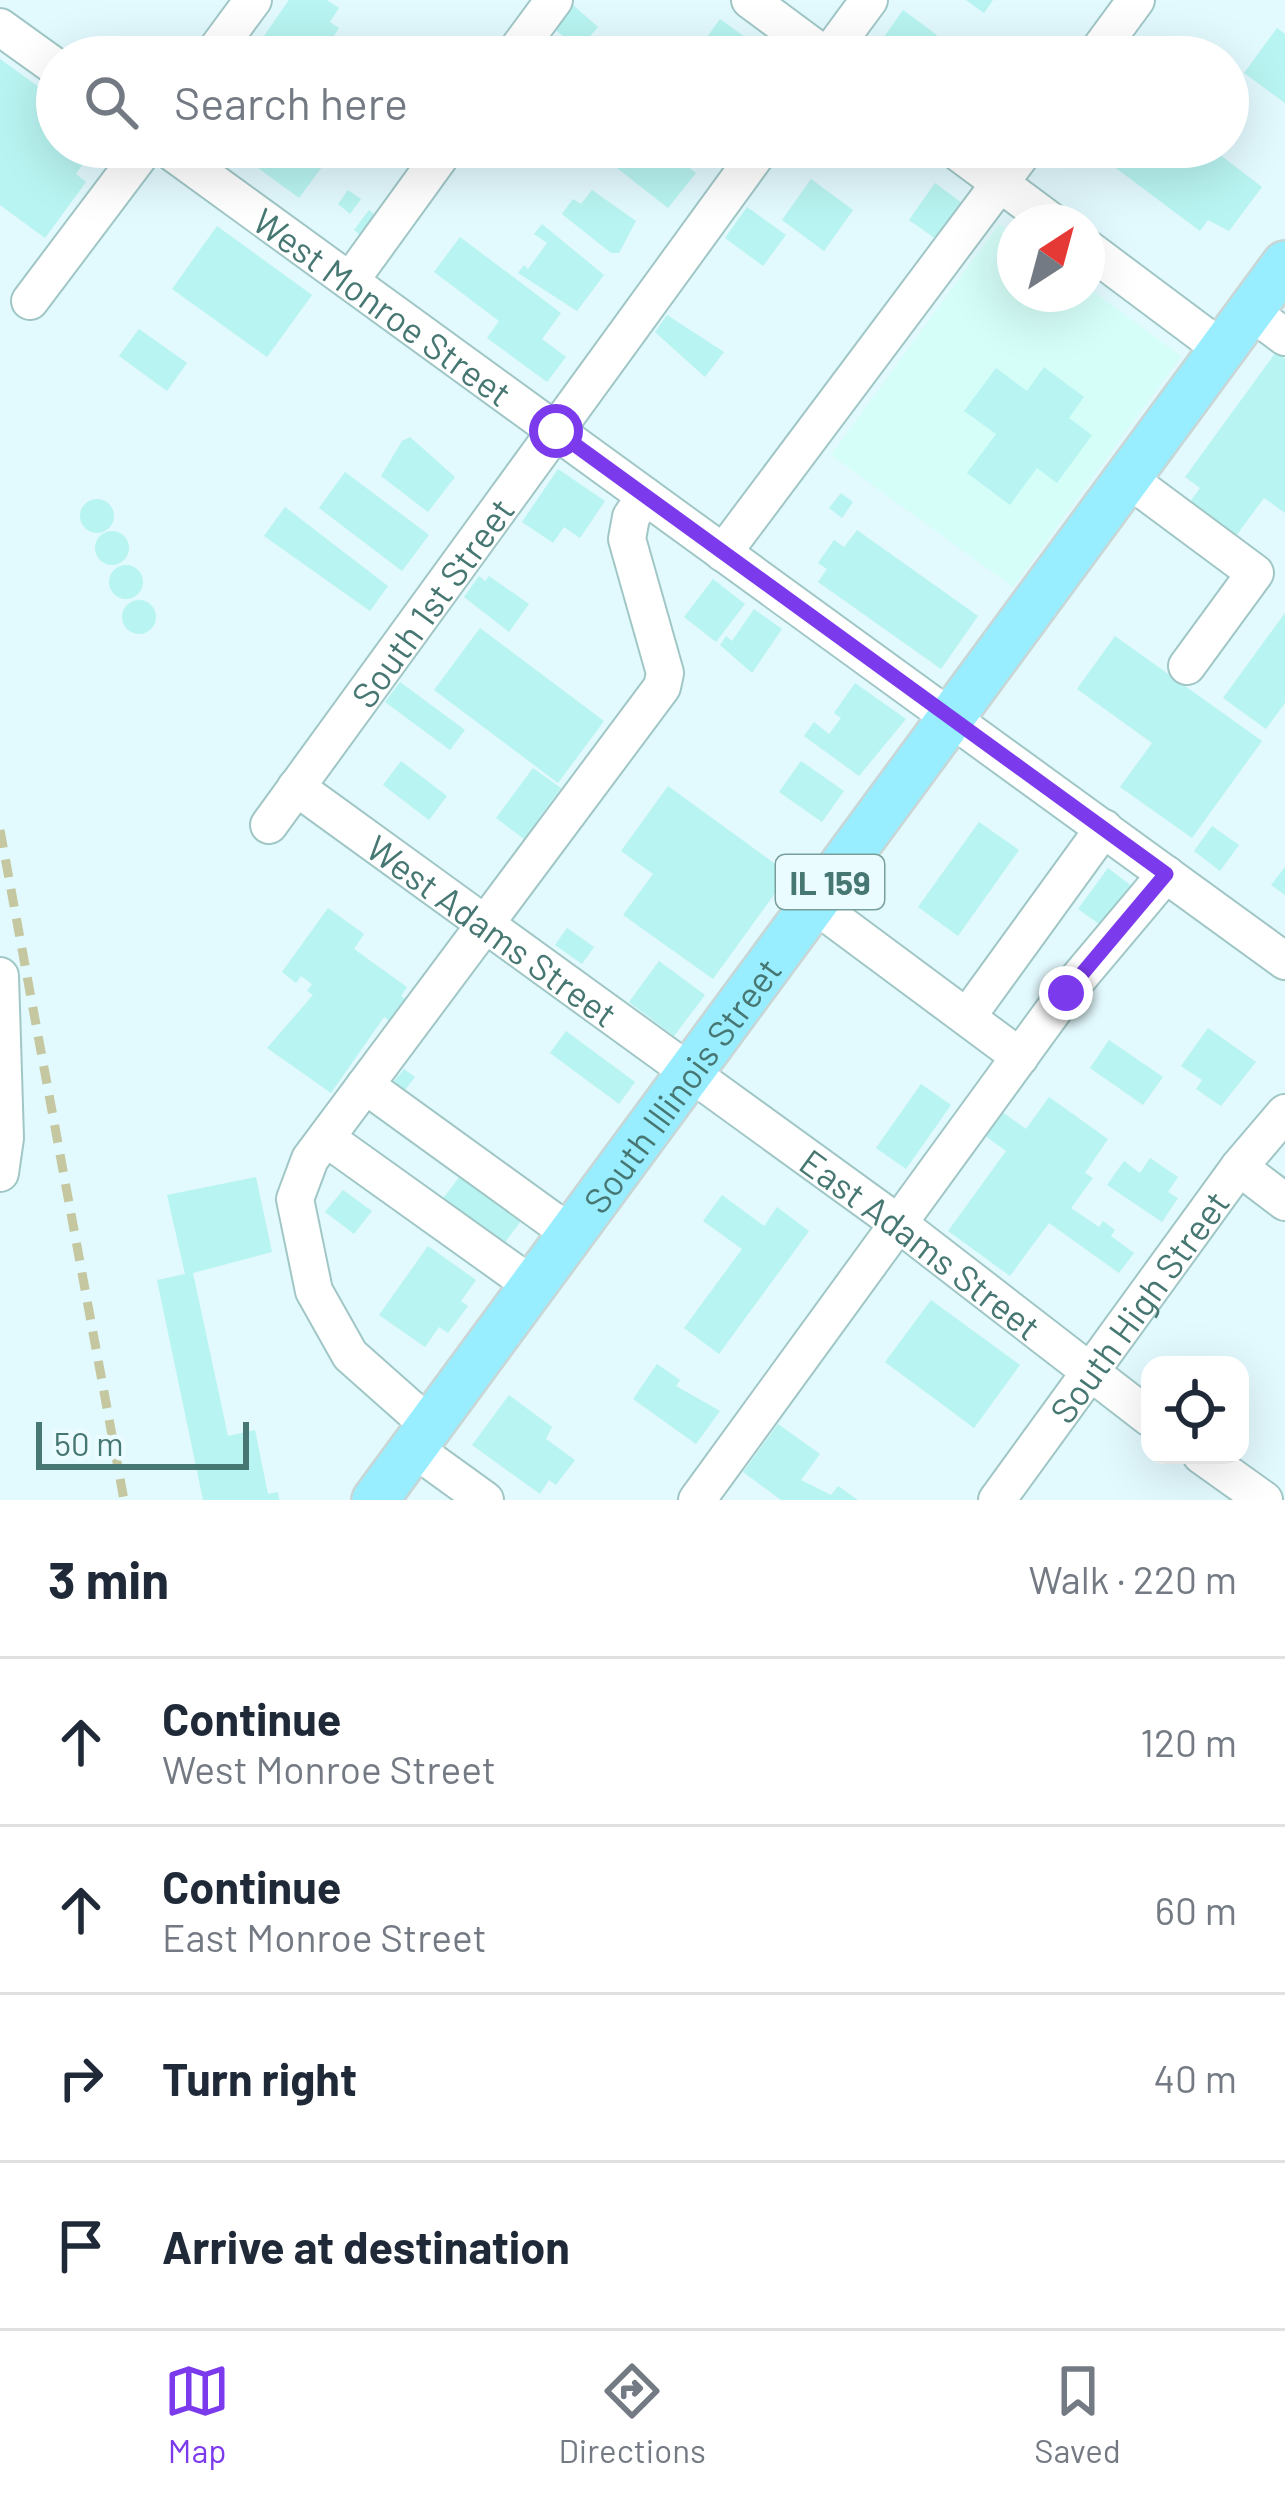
<!DOCTYPE html>
<html lang="en">
<head>
<meta charset="utf-8">
<style>
  body { margin:0; font-family:Barlow,sans-serif; background:#f6f6f7; color:#1f2937 }
  .controls { position:absolute; right:36px; bottom:36px; display:grid; overflow:hidden; border-radius:24px; box-shadow:0 12px 48px #0002 }
  .controls button { width:108px; height:108px; display:grid; place-items:center; padding:0; border:0; border-bottom:3px solid #e0e1e3; background:#fff; color:#1f2937; font:60px sans-serif }
  .compass { position:absolute; left:997px; top:204px; width:108px; height:108px; border-radius:50%; background:#fff; box-shadow:0 12px 48px #0002; rotate:36deg }
  .scale { position:absolute; left:36px; bottom:30px; width:213px; box-sizing:border-box; padding-left:12px; border:6px solid #477772; border-top:0; font-size:33px; line-height:42px; white-space:nowrap; color:#477772; -webkit-text-stroke:9px #eafcff; paint-order:stroke }
  .stop { position:absolute; width:36px; height:36px; margin:-27px; border:9px solid #7c3aed; border-radius:50%; background:#fff }
  .stop.end { background:#7c3aed; border-color:#fff; box-shadow:0 3px 12px #0008 }
  .list { margin:0; padding:0; list-style:none }
  h2 { display:flex; justify-content:space-between; align-items:center; height:156px; margin:0; padding:0 48px; font-size:51px }
  h2 small { font-size:39px; font-weight:400; color:#747a83 }
  .list li { display:grid; grid-template-columns:78px 1fr auto; gap:36px; align-items:center; box-sizing:border-box; height:168px; padding:0 48px; border-top:3px solid #e0e1e3 }
  .list b { display:block; font-size:45px; white-space:nowrap }
  .list p { margin:0; font-size:39px; white-space:nowrap; color:#747a83 }
  .list em { font-size:39px; font-style:normal; color:#747a83 }
  .icon { flex:none; width:66px; height:66px; fill:none; stroke:currentColor; stroke-width:2; stroke-linecap:round; stroke-linejoin:round }
  .map { position:relative; flex:none; width:1285px; height:1500px; overflow:hidden }
  .search { position:absolute; background:#fff; box-shadow:0 12px 48px #0002; left:36px; right:36px; top:36px; height:132px; display:flex; align-items:center; gap:30px; box-sizing:border-box; padding:0 42px; border-radius:66px; color:#747a83; font-size:45px }
  .sheet { height:828px; background:#fff }
  nav { display:flex; justify-content:space-around; align-items:center; box-sizing:border-box; height:168px; border-top:3px solid #e0e1e3; background:#fff; font-size:33px; color:#747a83 }
  nav a { display:grid; justify-items:center; gap:6px }
  nav .on { color:#7c3aed }
  .map>svg:first-child { display:block }
</style>
</head>
<body>
<div class="map">
<svg width="1285" height="1500" viewBox="0 0 1285 1500">
  <rect width="100%" height="100%" fill="#e2f9fd"/>
  <path fill="#d5fef8" d="M999,224L1015,235V294H1087V287L1181,356L1013,587L831,455Z"/>
  <g fill="#b8f4f1">
    <path d="M289,0H327L339,8L330,22L339,28L330,42L323,36L309,57H249Z"/>
    <path d="M966,0H993L984,13Z"/>
    <path d="M573,5L598,27L579,49L553,28Z"/>
    <path d="M903,10L937,35L922,57H891L877,47Z"/>
    <path d="M720,19L767,53L765,57H711L699,48Z"/>
    <path d="M1277,28L1285,34V103L1244,73Z"/>
    <path d="M0,59L57,100V147H95L76,174L86,182L45,238L0,205Z"/>
    <path d="M250,147H312L328,159L299,198L243,157Z"/>
    <path d="M481,147H512L502,162Z"/>
    <path d="M627,147H663L696,173L668,208L613,165Z"/>
    <path d="M679,147H706L696,160Z"/>
    <path d="M834,147H864L853,161Z"/>
    <path d="M1121,147H1217L1219,154L1262,187L1229,231L1208,220L1200,231L1109,163Z"/>
    <path d="M811,179L853,210L824,251L782,220Z"/>
    <path d="M935,183L962,203L936,239L909,220Z"/>
    <path d="M348,190L361,199L350,214L338,204Z"/>
    <path d="M592,190L636,221L619,253H611L562,214L573,199L581,204Z"/>
    <path d="M747,207L786,235L763,266L725,238Z"/>
    <path d="M369,210L384,222L370,242L354,230Z"/>
    <path d="M542,224L604,275L577,311L518,273L524,265L528,269L547,243L534,234Z"/>
    <path d="M217,226L312,295L267,357L172,289Z"/>
    <path d="M460,237L561,313L542,339L566,357L547,382L487,338L499,321L434,272Z"/>
    <path d="M667,315L724,352L705,377L655,332Z"/>
    <path d="M139,329L187,363L167,391L119,356Z"/>
    <path d="M1276,352L1285,359V513L1264,498L1233,540L1187,506L1200,488L1185,477Z"/>
    <path d="M1044,367L1084,397L1069,418L1092,435L1057,483L1037,468L1010,505L967,473L996,434L964,411L996,368L1027,391Z"/>
    <path d="M410,437L455,477L428,512L381,476L402,441Z"/>
    <path d="M558,469L605,501L580,538L564,527L553,543L522,522Z"/>
    <path d="M345,472L429,535L402,571L319,508Z"/>
    <path d="M841,493L853,502L842,518L829,508Z"/>
    <circle cx="97" cy="516" r="17"/>
    <path d="M285,507L388,586L370,611L264,536Z"/>
    <path d="M857,530L978,616L941,669L818,582L827,569L818,563L834,540L844,547Z"/>
    <circle cx="112" cy="548" r="17"/>
    <circle cx="126" cy="582" r="17"/>
    <path d="M479,576L485,581L489,576L529,604L509,632L464,597Z"/>
    <path d="M713,579L745,604L716,642L684,617Z"/>
    <circle cx="139" cy="617" r="17"/>
    <path d="M754,609L782,629L752,673L720,645L726,636L732,641Z"/>
    <path d="M1285,613V703L1266,729L1223,698Z"/>
    <path d="M480,628L604,721L558,783L434,690Z"/>
    <path d="M1115,636L1262,741L1192,838L1120,787L1152,743L1077,689Z"/>
    <path d="M400,682L465,730L450,750L385,702Z"/>
    <path d="M855,683L906,719L859,776L804,736L814,722L829,734L841,718L834,713Z"/>
    <path d="M401,761L447,796L429,820L383,785Z"/>
    <path d="M801,761L844,791L822,822L779,792Z"/>
    <path d="M533,768L561,788L524,839L496,818Z"/>
    <path d="M668,786L789,874L713,979L623,915L653,874L621,851Z"/>
    <path d="M979,822L1019,850L958,936L918,907Z"/>
    <path d="M1212,826L1239,845L1220,871L1194,851Z"/>
    <path d="M1285,867V895L1271,885Z"/>
    <path d="M1108,868L1143,895L1115,935L1078,909Z"/>
    <path d="M328,908L364,934L354,949L407,987L401,996L410,1002L394,1024L384,1017L331,1093L267,1048L313,995L307,991L312,984L301,976L296,983L282,972Z"/>
    <path d="M567,928L594,947L582,964L555,945Z"/>
    <path d="M659,961L705,995L674,1036L629,1002Z"/>
    <path d="M1208,1028L1256,1062L1221,1106L1196,1089L1202,1080L1181,1066Z"/>
    <path d="M566,1031L635,1082L619,1104L550,1053Z"/>
    <path d="M1109,1040L1163,1077L1143,1105L1090,1068Z"/>
    <path d="M404,1069L415,1077L405,1090L394,1081Z"/>
    <path d="M921,1084L951,1105L906,1169L876,1148Z"/>
    <path d="M1049,1097L1108,1139L1085,1173L1093,1178L1071,1208L1099,1227L1103,1221L1115,1230L1111,1236L1134,1253L1119,1273L1049,1223L1010,1276L948,1231L1006,1151L984,1135L1001,1111L1026,1129Z"/>
    <path d="M1150,1158L1178,1177L1168,1192L1178,1198L1162,1222L1107,1185L1124,1161L1140,1173Z"/>
    <path d="M463,1172L524,1217L500,1249L439,1204Z"/>
    <path d="M256,1177L272,1252L193,1273L228,1436L255,1430L268,1494L278,1492L279,1500H203L157,1280L185,1274L167,1195Z"/>
    <path d="M343,1190L372,1211L354,1234L325,1212Z"/>
    <path d="M722,1195L764,1226L777,1207L809,1231L719,1354L684,1328L742,1249L703,1221Z"/>
    <path d="M428,1246L476,1280L461,1301L468,1306L448,1333L439,1327L425,1347L379,1315Z"/>
    <path d="M931,1300L1020,1365L974,1428L885,1362Z"/>
    <path d="M657,1364L680,1380L676,1386L720,1411L696,1444L633,1399Z"/>
    <path d="M509,1395L552,1427L546,1439L575,1460L556,1485L549,1480L540,1494L472,1445Z"/>
    <path d="M778,1424L820,1454L801,1480L831,1495L838,1486L858,1500H781L743,1472Z"/>
  </g>
  <g fill="none" stroke-linecap="round" stroke-linejoin="round">
    <defs>
      <g id="minor">
        <path d="M750,0L827,57"/>
        <path d="M0,27L57,68"/>
        <path d="M211,57L253,0"/>
        <path d="M512,57L554,0"/>
        <path d="M827,57L869,0"/>
        <path d="M1094,57L1136,0"/>
        <path id="s1" d="M165,147L1285,961"/>
        <path d="M951,147L1052,222"/>
        <path d="M1087,248L1222,349"/>
        <path d="M350,281L447,147"/>
        <path d="M30,301L146,147"/>
        <path d="M1250,311L1285,337"/>
        <path d="M1127,478L1255,573L1187,666"/>
        <path d="M723,553L1027,147"/>
        <path id="s2" d="M296,787L899,1224L1150,1418"/>
        <path id="s3" d="M269,825L762,147"/>
        <path d="M814,904L1020,1057"/>
        <path d="M0,976L5,1138L0,1173"/>
        <path d="M967,1017L1104,828"/>
        <path d="M365,1085L571,1234"/>
        <path d="M326,1138L533,1286"/>
        <path d="M1239,1167L1285,1202"/>
        <path d="M430,1426L350,1355L314,1291L295,1199L310,1159L662,687L665,673L627,539L631,517L645,496"/>
        <path d="M413,1448L485,1500"/>
        <path d="M1201,1455L1264,1500"/>
        <path d="M697,1500L1066,993L1166,874"/>
        <path id="s4" d="M997,1500L1239,1167L1285,1113"/>
      </g>
      <g id="major">
        <path id="s5" d="M375,1500L1285,264"/>
      </g>
    </defs>
    <use href="#minor" stroke="#a0c7c6" stroke-width="40"/>
    <use href="#major" stroke="#c8d6d5" stroke-width="50"/>
    <use href="#minor" stroke="#fff" stroke-width="36"/>
    <use href="#major" stroke="#98edff" stroke-width="45"/>
    <path stroke="#c4c7a0" stroke-width="9" stroke-dasharray="18 12" stroke-linecap="butt" d="M0,830L124,1500"/>
  </g>
  <g fill="none" stroke-linecap="round" stroke-linejoin="round">
    <path stroke="#7c3aed" stroke-width="15" d="M556,431L1166,874L1066,993"/>
  </g>
  <g text-anchor="middle" dominant-baseline="central" stroke-width="10" stroke-linejoin="round" paint-order="stroke">
    <rect fill="#eafcff" stroke="#789f9c" stroke-width="3" x="776" y="855" width="108" height="54" rx="9"/>
    <g font-size="33" font-weight="bold" fill="#477772">
      <text x="830" y="882">IL 159</text>
    </g>
    <g font-size="36" fill="#477772" stroke="#eafcff">
      <text stroke="none"><textPath href="#s1" startOffset="270">West Monroe Street</textPath></text>
      <text stroke="none"><textPath href="#s3" startOffset="276">South 1st Street</textPath></text>
      <text stroke="none"><textPath href="#s2" startOffset="243">West Adams Street</textPath></text>
      <text stroke="none"><textPath href="#s5" startOffset="516">South Illinois Street</textPath></text>
      <text stroke="none"><textPath href="#s2" startOffset="774">East Adams Street</textPath></text>
      <text stroke="none"><textPath href="#s4" startOffset="240">South High Street</textPath></text>
    </g>
  </g>
</svg>
<div class="controls">
<button><svg class="icon" aria-label="locate" viewBox="0 0 24 24"><circle cx="12" cy="12" r="6"/><path d="M12 2v4M12 18v4M2 12h4M18 12h4"/></svg></button>
</div>
<svg class="compass" viewBox="-18 -18 36 36"><path d="M0-13l5 13h-10z" fill="#e53935"/><path d="M0 13l5-13h-10z" fill="#747a83"/></svg>
<div class="scale">50 m</div>
<div class="stop" style="left:556px;top:431px"></div>
<div class="stop end" style="left:1066px;top:993px"></div>
<div class="search"><svg class="icon" aria-label="search" viewBox="0 0 24 24"><circle cx="10" cy="10" r="6"/><path d="M15 15l6 6"/></svg>Search here</div>
</div>
<section class="sheet">
<h2>3 min<small>Walk · 220 m</small></h2>
<ul class="list">
<li><svg class="icon" aria-label="ahead" viewBox="0 0 24 24"><path d="M12 20V5M6 11l6-6 6 6"/></svg><div><b>Continue</b><p>West Monroe Street</p></div><em>120 m</em></li>
<li><svg class="icon" aria-label="ahead" viewBox="0 0 24 24"><path d="M12 20V5M6 11l6-6 6 6"/></svg><div><b>Continue</b><p>East Monroe Street</p></div><em>60 m</em></li>
<li><svg class="icon" aria-label="right" viewBox="0 0 24 24"><path d="M7 20v-9h11M14 6l5 5-5 5"/></svg><div><b>Turn right</b></div><em>40 m</em></li>
<li><svg class="icon" aria-label="arrive" viewBox="0 0 24 24"><path d="M6 21V4h12l-3 4 3 4H6"/></svg><div><b>Arrive at destination</b></div></li>
</ul>
</section>
<nav>
<a class="on"><svg class="icon" aria-label="map" viewBox="0 0 24 24"><path d="M3 6l6-2 6 2 6-2v14l-6 2-6-2-6 2zM9 4v14M15 6v14"/></svg>Map</a>
<a><svg class="icon" aria-label="directions" viewBox="0 0 24 24"><path d="M12 3l9 9-9 9-9-9zM9 14v-3h6M13 9l2 2-2 2"/></svg>Directions</a>
<a><svg class="icon" aria-label="saved" viewBox="0 0 24 24"><path d="M7 4h10v16l-5-4-5 4z"/></svg>Saved</a>
</nav>
</body>
</html>
